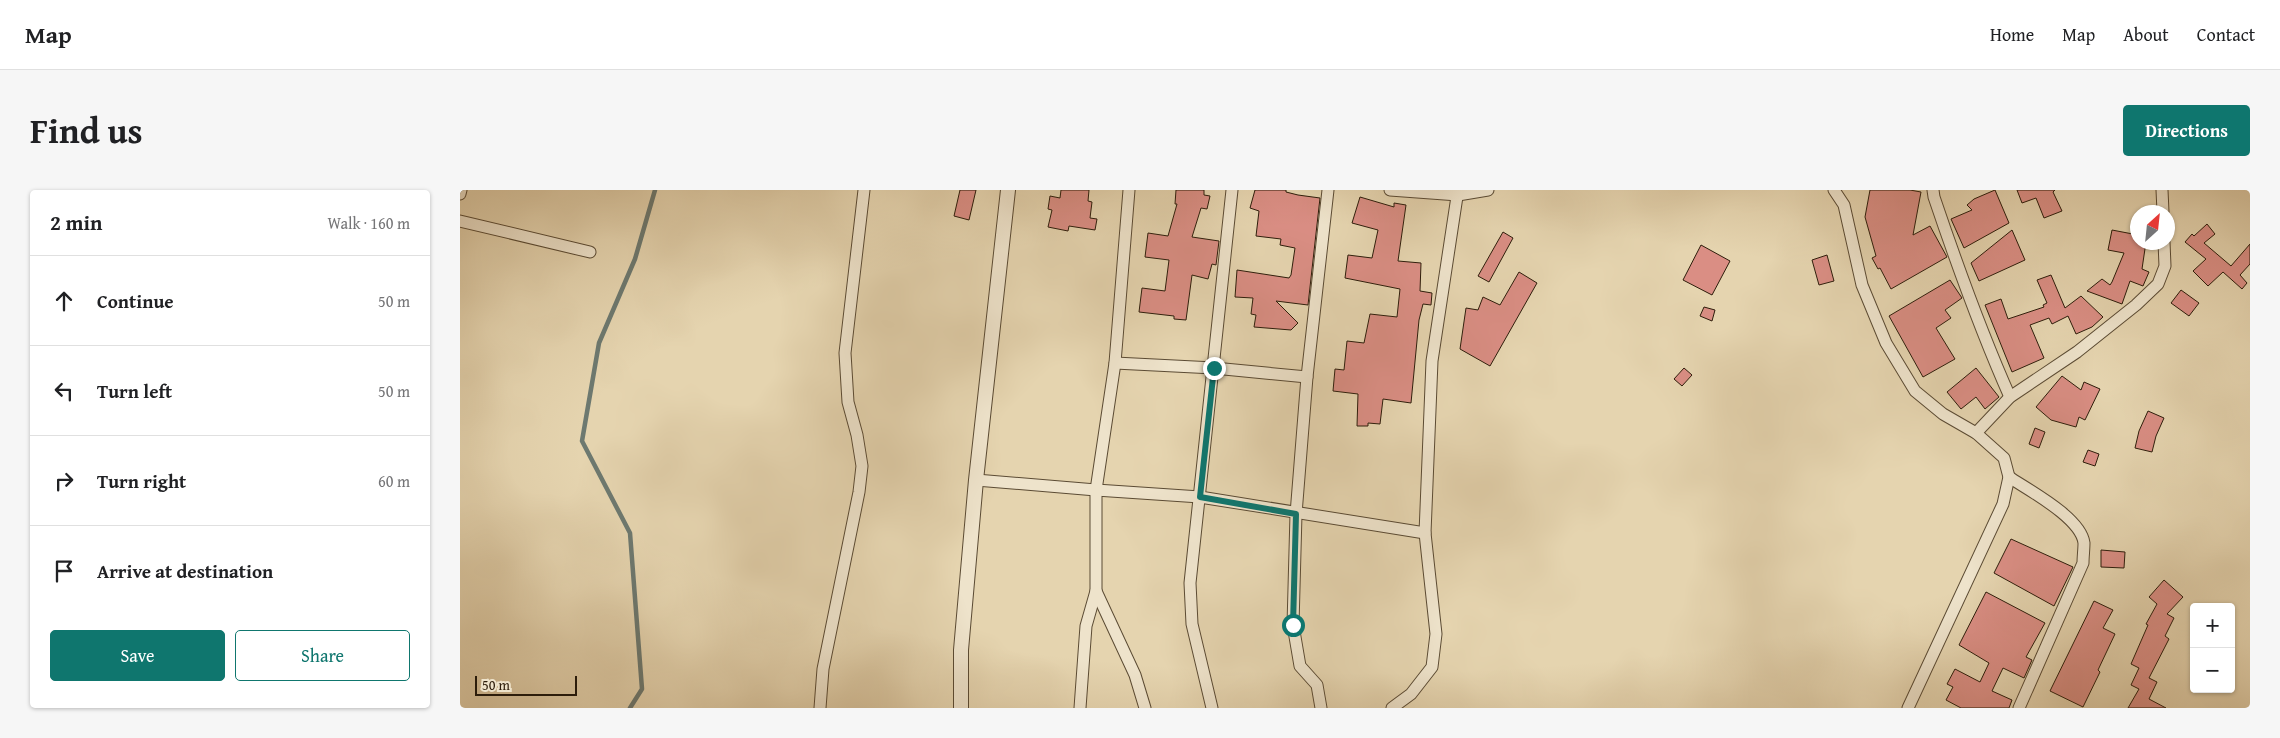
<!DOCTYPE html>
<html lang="en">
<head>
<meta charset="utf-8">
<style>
  body { margin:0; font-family:"Gentium Book Plus",serif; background:#f6f6f6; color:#202124 }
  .controls { position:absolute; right:15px; bottom:15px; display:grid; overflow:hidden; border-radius:5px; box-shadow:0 1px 4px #0004 }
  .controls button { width:45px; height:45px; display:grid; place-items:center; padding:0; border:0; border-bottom:1px solid #e0e0e0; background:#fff; color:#202124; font:25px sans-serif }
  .compass { position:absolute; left:1670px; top:15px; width:45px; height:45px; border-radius:50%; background:#fff; box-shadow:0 1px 4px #0004; rotate:27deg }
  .scale { position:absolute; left:15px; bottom:12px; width:102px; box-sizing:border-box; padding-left:5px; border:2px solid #2d1d0b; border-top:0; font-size:14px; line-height:18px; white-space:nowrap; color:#2d1d0b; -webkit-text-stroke:4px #eee3cb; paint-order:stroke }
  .stop { position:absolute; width:15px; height:15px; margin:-11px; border:4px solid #0f766e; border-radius:50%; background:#fff }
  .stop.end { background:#0f766e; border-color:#fff; box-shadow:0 1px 5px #0008 }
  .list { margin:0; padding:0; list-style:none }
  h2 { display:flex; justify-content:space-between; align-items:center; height:65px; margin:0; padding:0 20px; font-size:21px }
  h2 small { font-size:16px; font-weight:400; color:#757577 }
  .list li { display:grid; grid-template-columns:32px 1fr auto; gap:15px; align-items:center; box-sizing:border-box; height:90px; padding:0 20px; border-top:1px solid #e0e0e0 }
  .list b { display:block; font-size:19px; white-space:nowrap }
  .list em { font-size:16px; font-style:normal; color:#757577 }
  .actions { display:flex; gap:10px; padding:15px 20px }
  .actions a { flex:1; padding:11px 0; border:1px solid #0f766e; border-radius:5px; text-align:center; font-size:18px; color:#0f766e }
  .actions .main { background:#0f766e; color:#fff }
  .icon { flex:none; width:28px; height:28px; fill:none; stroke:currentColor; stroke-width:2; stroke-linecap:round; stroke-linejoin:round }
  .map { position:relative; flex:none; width:1790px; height:518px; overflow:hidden; border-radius:5px }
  header { display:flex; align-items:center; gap:30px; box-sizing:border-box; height:70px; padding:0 25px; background:#fff; border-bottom:1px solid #e0e0e0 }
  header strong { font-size:24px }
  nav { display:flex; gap:28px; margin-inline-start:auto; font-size:18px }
  .intro { display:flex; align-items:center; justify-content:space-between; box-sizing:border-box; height:120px; padding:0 30px }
  h1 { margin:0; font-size:35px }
  .button { padding:12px 22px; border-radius:5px; background:#0f766e; color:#fff; font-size:18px; font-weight:700 }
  main { display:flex; gap:30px; padding:0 30px }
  aside { flex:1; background:#fff; border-radius:5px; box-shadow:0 1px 4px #0004 }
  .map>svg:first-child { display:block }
</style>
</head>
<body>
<header>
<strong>Map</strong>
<nav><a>Home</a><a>Map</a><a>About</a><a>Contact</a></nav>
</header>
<div class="intro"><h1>Find us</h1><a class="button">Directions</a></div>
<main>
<aside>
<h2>2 min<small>Walk · 160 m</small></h2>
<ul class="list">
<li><svg class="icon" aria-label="ahead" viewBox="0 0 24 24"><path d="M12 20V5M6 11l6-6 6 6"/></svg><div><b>Continue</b></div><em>50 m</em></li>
<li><svg class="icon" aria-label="left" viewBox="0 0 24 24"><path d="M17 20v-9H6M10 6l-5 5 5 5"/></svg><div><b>Turn left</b></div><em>50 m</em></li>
<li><svg class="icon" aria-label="right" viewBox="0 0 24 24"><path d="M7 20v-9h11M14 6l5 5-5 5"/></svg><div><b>Turn right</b></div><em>60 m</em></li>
<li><svg class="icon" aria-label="arrive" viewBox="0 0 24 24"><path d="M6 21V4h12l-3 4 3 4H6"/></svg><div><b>Arrive at destination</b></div></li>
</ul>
<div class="actions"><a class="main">Save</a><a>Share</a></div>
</aside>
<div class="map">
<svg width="1790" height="518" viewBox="0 0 1790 518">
  <rect width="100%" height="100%" fill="#e5d4af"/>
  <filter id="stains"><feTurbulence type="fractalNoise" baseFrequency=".004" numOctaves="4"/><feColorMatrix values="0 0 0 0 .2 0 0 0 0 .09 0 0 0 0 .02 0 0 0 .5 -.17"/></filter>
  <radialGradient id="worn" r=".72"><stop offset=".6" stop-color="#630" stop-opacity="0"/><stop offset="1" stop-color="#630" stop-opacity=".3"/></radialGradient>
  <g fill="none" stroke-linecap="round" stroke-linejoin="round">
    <path stroke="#6d7970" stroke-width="4.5" d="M170,518L182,499L170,343L122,251L139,153L175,69L195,0"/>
  </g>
  <g fill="#da8e84" stroke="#2d1d0b">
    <path d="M500,0H516L509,30L494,26Z"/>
    <path d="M601,0H629L628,11L632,12L630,28L637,29L635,40L609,36L608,41L588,37L592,20L588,19L590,6L600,8Z"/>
    <path d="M716,0H744V5L750,6L747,19L741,18L732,47L759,51L756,75L752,74L748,89L732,85L726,130L714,129V126L679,122L682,98L705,101L709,70L685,67L688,43L708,46L717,14H715Z"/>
    <path d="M795,0H826V2L838,5L860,8L848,115L816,111L838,133L831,140L794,137L796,125L791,124L793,108L775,107L777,80L829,88L831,85L835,58L820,55L821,49L796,46L799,21L790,18Z"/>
    <path d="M1410,0H1450L1461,2L1453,45L1470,36L1487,67L1431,99L1420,78L1418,79L1412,68L1416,66L1405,27Z"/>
    <path d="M1535,0L1549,33L1504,58L1491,29L1512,20L1507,15L1514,9Z"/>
    <path d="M1557,0H1595L1593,2L1602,21L1584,28L1576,8L1562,13Z"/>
    <path d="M900,7L934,17V13L946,15L938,71L961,73L960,101L972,103L971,115L963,114L959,130L951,213L923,209L920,234L908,233V236H897L898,204L873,201L875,179L884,180L887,151L904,153L910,124L937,127L940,99L885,88L888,65L912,68L918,40L892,33Z"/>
    <path d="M1747,34L1755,44L1744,53L1771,76L1790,54V74L1780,85L1787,93L1782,99L1763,82L1748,96L1733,81L1746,69L1725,52L1732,44L1734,46Z"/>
    <path d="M1552,40L1565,70L1519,91L1511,73Z"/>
    <path d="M1652,40L1678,45V52H1686L1682,79L1689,82L1683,96L1670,91L1662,114L1627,101L1642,89L1650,95L1652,92L1664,63L1648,60Z"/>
    <path d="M1043,42L1053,48L1029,92L1018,86Z"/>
    <path d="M1241,55L1270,71L1252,105L1223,90Z"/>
    <path d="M1367,65L1374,91L1359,95L1352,70Z"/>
    <path d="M1059,82L1077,93L1030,176L1000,159L1006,118L1018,120L1023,107L1040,115Z"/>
    <path d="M1591,85L1605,118L1621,106L1643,127L1632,137L1616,144L1608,126L1592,134L1589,128L1570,135L1584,168L1552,182L1525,115L1541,109L1548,129L1584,117L1583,115L1587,113L1577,90Z"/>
    <path d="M1490,90L1502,108L1485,120L1491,128L1476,138L1495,169L1463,187L1429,126Z"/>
    <path d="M1721,100L1739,113L1729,126L1711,113Z"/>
    <path d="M1244,117L1255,120L1252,131L1240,126Z"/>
    <path d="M1224,178L1232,185L1222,196L1214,189Z"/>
    <path d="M1516,178L1539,207L1525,219L1516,207L1501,219L1487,202Z"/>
    <path d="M1602,186L1621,200L1624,192L1640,199L1625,230L1619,227L1616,237L1591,230L1576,217Z"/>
    <path d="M1688,221L1704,228L1696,246L1692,262L1675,258L1679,241Z"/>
    <path d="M1575,238L1585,242L1579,258L1569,254Z"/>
    <path d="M1628,260L1639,264L1635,276L1623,272Z"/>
    <path d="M1551,349L1613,377L1594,416L1534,383Z"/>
    <path d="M1641,360L1665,362L1664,378L1641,377Z"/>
    <path d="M1704,390L1723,407L1707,424L1714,428L1705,446L1709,449L1689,488L1697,492L1689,509L1706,518H1668L1679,499L1671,495L1679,478L1671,474L1688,435L1686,434L1697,414L1689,407Z"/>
    <path d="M1526,402L1585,433L1566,467L1572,470L1564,488L1543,478L1532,501L1552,510L1549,518H1501L1486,510L1493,497L1487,494L1495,479L1520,492L1529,473L1499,455Z"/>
    <path d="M1634,411L1653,420L1643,438L1655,444L1638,480L1640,482L1623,517L1590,501Z"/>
  </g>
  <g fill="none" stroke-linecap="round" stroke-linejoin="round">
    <defs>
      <g id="minor">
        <path d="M930,0L998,5L1028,0"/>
        <path d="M1374,0L1384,15L1402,95L1426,153L1455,201L1483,224L1516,243L1544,268L1549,287L1543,314L1448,518"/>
        <path d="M1473,0L1474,7C1497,75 1521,142 1550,207"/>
        <path d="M1702,0L1703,22"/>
        <path d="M0,4L1,0"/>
        <path d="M0,31L130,62"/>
        <path d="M655,173L754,178L847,187"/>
        <path d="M1516,243L1550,207L1617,162L1676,115L1698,94L1705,76L1704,52"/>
        <path d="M1549,287C1570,301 1621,328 1624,353C1624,359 1623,367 1623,373L1559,518"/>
        <path d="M516,290L636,300L740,307L965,343"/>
        <path d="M636,401L675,485L685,518"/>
        <path d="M360,518L363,479L399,302L402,276L397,245L388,212L385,163L404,0"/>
        <path d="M620,518L626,436L636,401V300L655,173L669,0"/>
        <path d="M752,518L732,434L730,393L772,0"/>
        <path d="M861,518L857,495L840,476L833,435L836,324L847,187L868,0"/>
        <path d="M932,518L951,504L972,477L976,444L965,343L972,171L998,0"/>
      </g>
      <path id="tertiary" d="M501,518V460L516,290L548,0"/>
    </defs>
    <use href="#minor" stroke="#5b4b34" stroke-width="13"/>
    <use href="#tertiary" stroke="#5b4b34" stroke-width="16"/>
    <use href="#minor" stroke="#eee3cb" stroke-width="11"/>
    <use href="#tertiary" stroke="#eee3cb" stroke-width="14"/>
  </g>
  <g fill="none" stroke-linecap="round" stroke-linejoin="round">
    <path stroke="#0f766e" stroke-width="6" d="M754,178L740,307L836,324L833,435"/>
  </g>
  <rect width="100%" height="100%" filter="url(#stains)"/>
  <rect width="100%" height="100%" fill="url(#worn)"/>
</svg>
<div class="controls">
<button>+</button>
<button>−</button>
</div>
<svg class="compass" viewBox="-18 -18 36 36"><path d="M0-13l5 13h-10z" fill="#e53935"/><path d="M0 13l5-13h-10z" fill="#757577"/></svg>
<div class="scale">50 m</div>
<div class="stop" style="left:833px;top:435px"></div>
<div class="stop end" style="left:754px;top:178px"></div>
</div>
</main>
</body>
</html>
